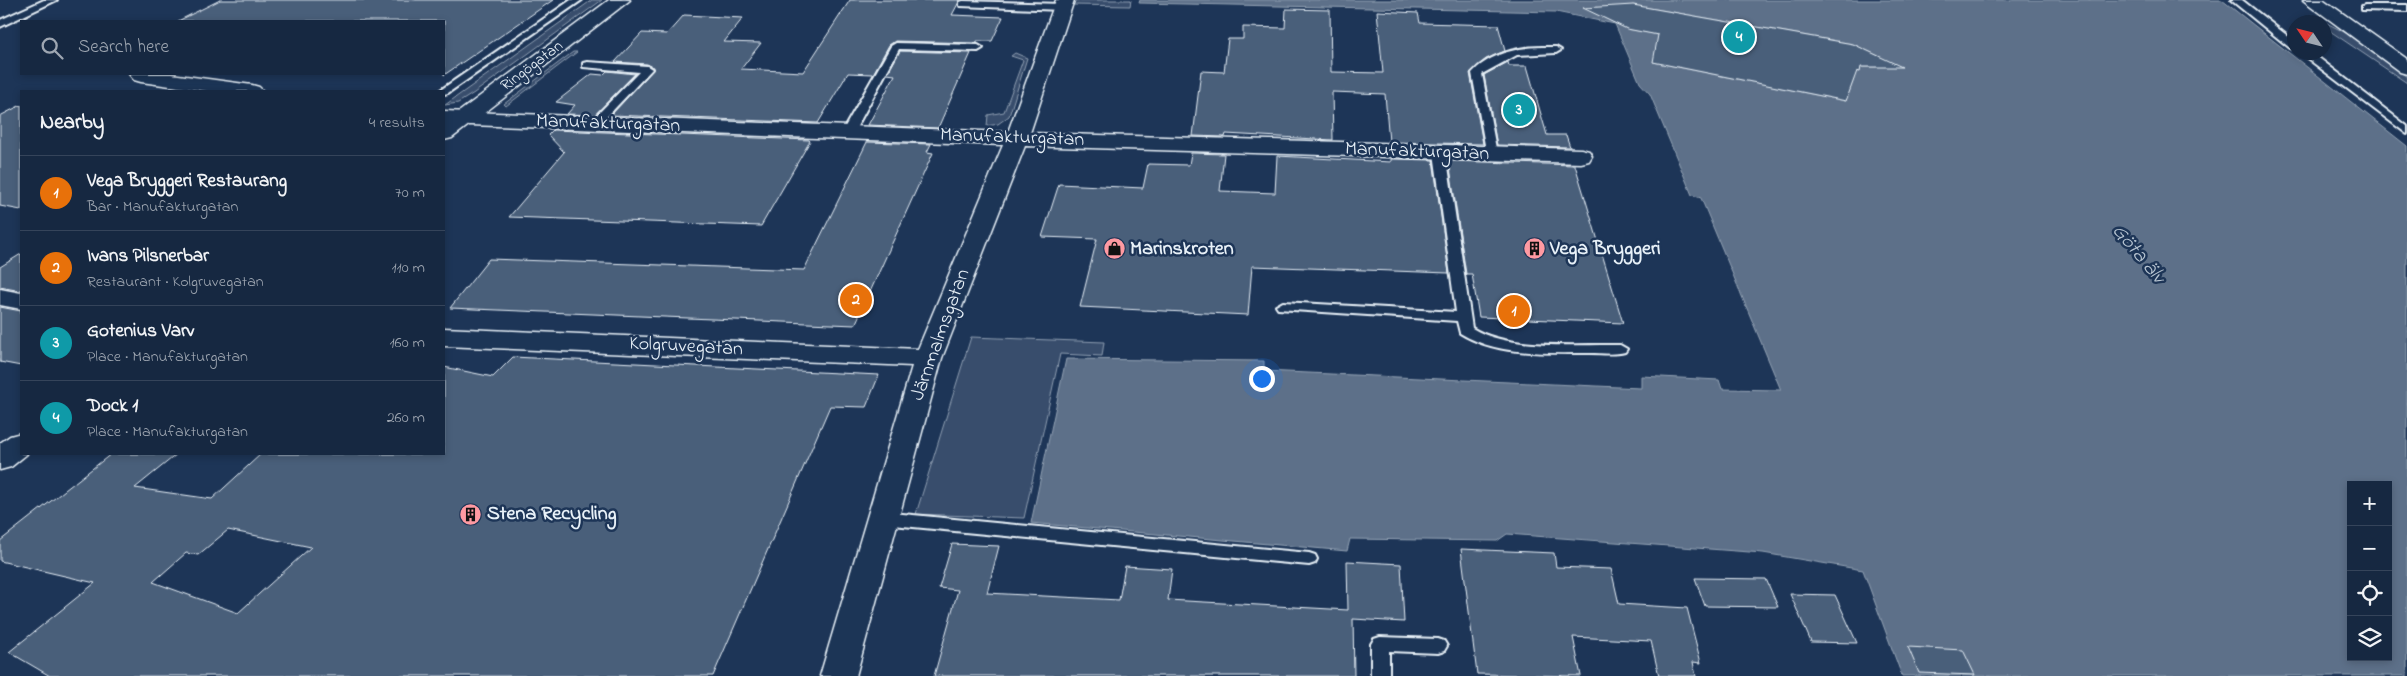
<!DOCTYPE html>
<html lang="en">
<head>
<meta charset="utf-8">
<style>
  body { margin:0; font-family:"Indie Flower",sans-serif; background:#1f3048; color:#f1f3f6 }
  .controls { position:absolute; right:15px; bottom:15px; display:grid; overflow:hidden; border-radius:0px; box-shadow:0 2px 8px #0003 }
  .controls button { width:45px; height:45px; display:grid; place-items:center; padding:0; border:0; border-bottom:1px solid #35445a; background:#162841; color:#f1f3f6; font:25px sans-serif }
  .compass { position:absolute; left:2287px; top:15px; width:45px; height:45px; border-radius:50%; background:#162841; box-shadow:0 2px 8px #0003; rotate:305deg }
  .you { position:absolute; left:1261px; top:378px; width:18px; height:18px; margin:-12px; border:4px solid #fff; border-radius:50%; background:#1a73e8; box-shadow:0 0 0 8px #1a73e833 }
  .badge { display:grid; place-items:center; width:32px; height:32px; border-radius:50%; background:#d93025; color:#fff; font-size:16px; font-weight:700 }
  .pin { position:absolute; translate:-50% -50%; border:2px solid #fff; box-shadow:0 1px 5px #0006 }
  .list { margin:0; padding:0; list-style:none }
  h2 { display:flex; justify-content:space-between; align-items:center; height:65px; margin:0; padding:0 20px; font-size:21px }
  h2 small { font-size:16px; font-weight:400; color:#9ea6b1 }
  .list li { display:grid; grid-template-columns:32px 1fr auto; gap:15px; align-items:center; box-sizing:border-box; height:75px; padding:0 20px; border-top:1px solid #35445a }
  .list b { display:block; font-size:19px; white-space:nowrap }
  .list p { margin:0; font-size:16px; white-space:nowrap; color:#9ea6b1 }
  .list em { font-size:16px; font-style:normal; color:#9ea6b1 }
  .icon { flex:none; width:28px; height:28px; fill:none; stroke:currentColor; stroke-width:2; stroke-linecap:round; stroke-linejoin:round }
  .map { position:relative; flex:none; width:2407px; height:676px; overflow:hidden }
  .search { position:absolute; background:#162841; box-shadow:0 2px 8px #0003; left:20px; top:20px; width:425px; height:55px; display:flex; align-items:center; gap:12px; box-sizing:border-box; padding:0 18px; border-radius:0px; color:#9ea6b1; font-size:19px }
  .panel { position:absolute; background:#162841; box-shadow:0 2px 8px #0003; left:20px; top:90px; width:425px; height:365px; border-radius:0px }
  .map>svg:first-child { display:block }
</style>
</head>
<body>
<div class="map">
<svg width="2407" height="676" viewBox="0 0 2407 676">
  <rect width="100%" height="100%" fill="#1d3557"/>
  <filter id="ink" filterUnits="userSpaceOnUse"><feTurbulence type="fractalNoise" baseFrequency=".02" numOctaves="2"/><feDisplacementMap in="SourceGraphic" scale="10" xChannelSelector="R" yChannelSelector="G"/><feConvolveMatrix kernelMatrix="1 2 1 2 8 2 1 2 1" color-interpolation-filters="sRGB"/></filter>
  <g filter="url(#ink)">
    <g fill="#374d6c" stroke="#909fb2">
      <path d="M592,0H602L474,93L458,103L445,105Z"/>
      <path d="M1075,0H1131L1130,6L1074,5Z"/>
      <path d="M2311,15L2346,33L2407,77V83L2330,31L2325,27L2324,22H2318L2311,17Z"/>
      <path d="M573,52H577L506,106L504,104Z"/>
      <path d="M1015,53L1027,58L1009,116L998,124L987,126L988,115L1004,112L1023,60L1011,56Z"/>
      <path d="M971,337L1104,342L1102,356L1060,354L1024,518L916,514Z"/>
    </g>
    <path fill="#5d7089" stroke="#95a4b5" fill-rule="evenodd" d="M1140,0H2222L2407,146V676H1902L1863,570L1763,553L1507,534L1497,541L1350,539L1347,551L1031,523L1066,359L1264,361V371L1641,388V376L1719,380L1722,389L1781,390L1701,198L1692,195L1650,94L1640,83L1615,24L1556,12L1139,3ZM1633,5L1853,44L1879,56L1877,67H1861L1860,72L1627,29L1604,18ZM1653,62L1854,79L1846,101ZM2351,485H2388V657H2351Z"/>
    <g fill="#495e7a" stroke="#e8f1f8" fill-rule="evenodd">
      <path d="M220,0H553L444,75V21H178Z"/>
      <path d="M850,0H960L952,15L1003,17L992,41H977L976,43L895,41L889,45L873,74L848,73L818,123L611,115L653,70V67L647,64L615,62L642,33L667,34L684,15L743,18L724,42L761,43L741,69L803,72Z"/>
      <path d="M1633,5L1853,44L1902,67H1861L1860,72L1857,71L1846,101L1653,62L1658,35L1627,29L1583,8Z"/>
      <path d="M1286,9L1330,10L1331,72L1383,73L1377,11L1418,13L1420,23L1498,25L1505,51L1486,59L1470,73L1483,144L1389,142L1385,94L1332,92L1333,140L1226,134L1225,137L1193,136L1201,71L1224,72L1228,39H1243V27L1285,28Z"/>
      <path d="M900,51L971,53L938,128L868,125L895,75L887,74Z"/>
      <path d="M1508,62L1509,66H1527L1547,135H1566L1570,147L1497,145L1484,75Z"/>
      <path d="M607,71L635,74L595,115L567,114L575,105L556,102L592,74L603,75Z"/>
      <path d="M21,105V210L0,206V116Z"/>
      <path d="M553,130L809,140L810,141L761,226L509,217L564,152L548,135Z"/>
      <path d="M867,142L931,144L927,152L933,153L855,325L450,308L489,259L804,270Z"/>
      <path d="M1191,153L1224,154L1220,191L1275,193L1277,156L1391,162V159L1433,160L1449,273L1252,266L1248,315L1080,307L1097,239L1042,237L1059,184L1143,188L1148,164L1189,165Z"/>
      <path d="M1449,161L1575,165L1623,323L1479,317L1472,274H1466Z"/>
      <path d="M21,254V291L0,287V267Z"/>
      <path d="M0,307L21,311V366L0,362Z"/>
      <path d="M513,357L879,375L866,407L830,406L713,676H50L9,652L95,583L0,561V541L111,454H177L135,488L212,499L261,454H444V367L493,377ZM228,530L311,547L238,613L153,582L186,553L198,555Z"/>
      <path d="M952,544L999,546L987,593L1119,600L1125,566L1172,569L1168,600L1348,610L1347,561L1401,564L1404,622L1353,619L1354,676H934L958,590L939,588Z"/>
      <path d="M1461,549L1554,553L1556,567L1611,569L1619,604L1687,608L1701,663L1693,662L1696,676H1659L1651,641L1573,637L1581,676L1477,674Z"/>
      <path d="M1695,578L1766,579L1778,607L1705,606Z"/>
      <path d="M1790,594L1835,595L1857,643L1811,642Z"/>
      <path d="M1908,647L1963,650L1975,675L1919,673Z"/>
    </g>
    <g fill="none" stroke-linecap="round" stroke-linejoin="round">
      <defs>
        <g id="lane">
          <path d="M44,0H57L0,27V20Z"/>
          <path d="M571,0H582L448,93L444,94V91H439Z"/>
          <path d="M2231,0H2242L2294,41V49L2290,48Z"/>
          <path d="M963,1L1062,4L1067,7L1062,10L960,6V2Z"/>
          <path d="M2365,5H2407V11L2362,10V6Z"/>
          <path d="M896,43L978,45L983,48L978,51L899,49L854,132L852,134H844L842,132L891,46Z"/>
          <path d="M1542,47H1556L1561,50L1556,53L1517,55L1482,74L1497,154L1495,156H1487L1472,73C1489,54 1518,47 1542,47Z"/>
          <path d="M2299,52H2311L2407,126V134Z"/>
          <path d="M587,62L647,66L652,69L599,125H591V121L639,72L583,67V63Z"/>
          <path d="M1440,150L1446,153L1472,328C1509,351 1577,344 1620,345L1627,349L1625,352C1614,355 1601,353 1590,353C1548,353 1497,356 1460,333L1457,321L1278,309L1276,306L1283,302L1456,312L1434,153Z"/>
          <path d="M882,512L1309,553L1315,555L1317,559L1315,563L1309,565L882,524L876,522L874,518L876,514Z"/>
          <path d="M1380,637L1438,639L1444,641L1447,646L1444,651L1438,653L1389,651V676H1371V644L1374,639Z"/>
        </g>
        <g id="street">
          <path d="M1056,0H1074L1030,133L1581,149L1589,151L1592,156L1589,161L1581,163L1025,146L942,358L856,676H820L912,366L444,346V328L918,349L1003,145L444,124V111L1008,132Z"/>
          <path d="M129,74H171L252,85L259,87L263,91H207L141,82L134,80Z"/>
          <path d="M0,289L21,293V309L0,305Z"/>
        </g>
        <g id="secondary">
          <path d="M609,0H630L452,138L444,140V123Z"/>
          <path d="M2303,0H2324L2407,59V74L2400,72Z"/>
          <path d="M21,433V454H27L11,467L0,470V443L10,436Z"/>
        </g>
      </defs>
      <use href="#lane" stroke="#e8f1f8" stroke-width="4"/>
      <use href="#street" stroke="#e8f1f8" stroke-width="3"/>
      <use href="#secondary" stroke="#e8f1f8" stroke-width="3"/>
      <use href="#lane" fill="#1d3557" fill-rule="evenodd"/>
      <use href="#street" fill="#1d3557" fill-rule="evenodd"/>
      <use href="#secondary" fill="#1d3557" fill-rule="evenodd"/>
    </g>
  </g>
  <defs>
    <symbol id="shop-disc" viewBox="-11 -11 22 22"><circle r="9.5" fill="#ff9aa2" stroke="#1d3557"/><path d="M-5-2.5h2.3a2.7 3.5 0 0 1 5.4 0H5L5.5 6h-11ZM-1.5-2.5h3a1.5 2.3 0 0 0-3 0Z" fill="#111"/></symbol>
    <symbol id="building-disc" viewBox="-11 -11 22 22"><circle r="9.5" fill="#ff9aa2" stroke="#1d3557"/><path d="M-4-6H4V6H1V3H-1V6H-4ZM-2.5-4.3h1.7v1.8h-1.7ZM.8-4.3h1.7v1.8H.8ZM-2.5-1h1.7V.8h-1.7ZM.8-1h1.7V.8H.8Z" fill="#111"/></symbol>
  </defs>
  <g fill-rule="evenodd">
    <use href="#shop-disc" x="1102" y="236" width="25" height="25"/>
    <use href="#building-disc" x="1522" y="236" width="25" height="25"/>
    <use href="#building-disc" x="458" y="502" width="25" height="25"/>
  </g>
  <g text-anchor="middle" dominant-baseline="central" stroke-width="5" stroke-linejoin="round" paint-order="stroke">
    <g font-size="16" fill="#e8f1f8" stroke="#1d3557">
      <text transform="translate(532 66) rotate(-37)">Ringögatan</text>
    </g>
    <g font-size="20" fill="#e8f1f8" stroke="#1d3557">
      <text transform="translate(608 124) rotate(2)">Manufakturgatan</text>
      <text transform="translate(1012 138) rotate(2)">Manufakturgatan</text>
      <text transform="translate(1417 152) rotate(2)">Manufakturgatan</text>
      <text transform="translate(941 335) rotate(-70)">Järnmalmsgatan</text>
      <text transform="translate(686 347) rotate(3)">Kolgruvegatan</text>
    </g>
    <g font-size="20" font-weight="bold" fill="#e8f1f8" stroke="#1d3557" text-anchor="start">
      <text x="1130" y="249">Marinskroten</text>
      <text x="1550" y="249">Vega Bryggeri</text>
      <text x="487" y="514">Stena Recycling</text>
    </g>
    <g font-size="21" font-style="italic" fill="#b7c4d1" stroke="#1d3557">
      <text transform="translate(2138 254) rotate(50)">Göta älv</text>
    </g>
  </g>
</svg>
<div class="controls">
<button>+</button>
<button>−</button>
<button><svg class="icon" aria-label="locate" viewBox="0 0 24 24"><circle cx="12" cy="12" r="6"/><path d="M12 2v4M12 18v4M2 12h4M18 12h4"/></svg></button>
<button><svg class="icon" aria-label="layers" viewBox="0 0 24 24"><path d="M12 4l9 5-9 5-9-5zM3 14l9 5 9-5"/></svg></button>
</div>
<svg class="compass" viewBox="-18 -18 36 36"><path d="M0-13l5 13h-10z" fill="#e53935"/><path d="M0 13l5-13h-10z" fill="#9ea6b1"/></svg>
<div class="you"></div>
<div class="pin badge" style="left:1514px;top:311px;background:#e8710a">1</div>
<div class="pin badge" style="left:856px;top:300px;background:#e8710a">2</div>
<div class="pin badge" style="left:1519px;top:110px;background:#0f9aa8">3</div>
<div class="pin badge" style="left:1739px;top:37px;background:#0f9aa8">4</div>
<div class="search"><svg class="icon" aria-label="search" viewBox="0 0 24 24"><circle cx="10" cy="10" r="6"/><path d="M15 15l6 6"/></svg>Search here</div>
<section class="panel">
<h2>Nearby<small>4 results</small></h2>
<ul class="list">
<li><span class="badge" style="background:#e8710a">1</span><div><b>Vega Bryggeri Restaurang</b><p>Bar · Manufakturgatan</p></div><em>70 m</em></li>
<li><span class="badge" style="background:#e8710a">2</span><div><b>Ivans Pilsnerbar</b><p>Restaurant · Kolgruvegatan</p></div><em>110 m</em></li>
<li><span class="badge" style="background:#0f9aa8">3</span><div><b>Gotenius Varv</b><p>Place · Manufakturgatan</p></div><em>160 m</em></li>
<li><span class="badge" style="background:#0f9aa8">4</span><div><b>Dock 1</b><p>Place · Manufakturgatan</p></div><em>260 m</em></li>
</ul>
</section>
</div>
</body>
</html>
